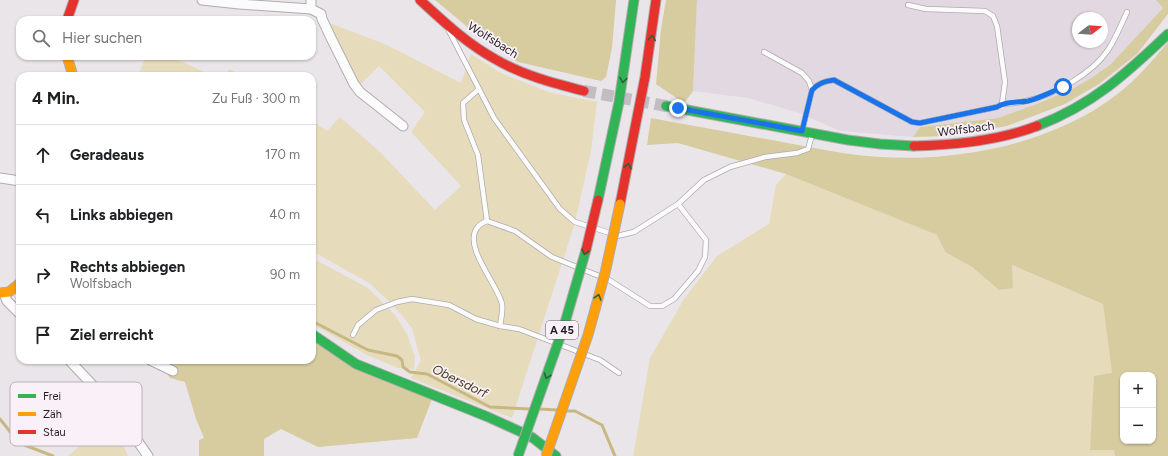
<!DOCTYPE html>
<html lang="de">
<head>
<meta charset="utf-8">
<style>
  body { margin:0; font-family:Figtree,sans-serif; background:#f6f6f6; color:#202124 }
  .controls { position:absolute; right:12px; bottom:12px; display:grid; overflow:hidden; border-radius:8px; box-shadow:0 1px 3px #0004 }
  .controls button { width:36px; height:36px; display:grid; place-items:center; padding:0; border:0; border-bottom:1px solid #e0e0e0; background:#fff; color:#202124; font:20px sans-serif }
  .compass { position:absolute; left:1072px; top:12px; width:36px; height:36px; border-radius:50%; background:#fff; box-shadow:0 1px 3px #0004; rotate:73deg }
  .stop { position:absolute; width:12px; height:12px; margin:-9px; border:3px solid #1a73e8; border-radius:50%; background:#fff }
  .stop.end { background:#1a73e8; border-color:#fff; box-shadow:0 1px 4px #0008 }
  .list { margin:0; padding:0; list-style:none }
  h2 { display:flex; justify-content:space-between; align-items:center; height:52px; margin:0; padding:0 16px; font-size:17px }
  h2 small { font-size:13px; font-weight:400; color:#757577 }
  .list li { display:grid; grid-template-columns:26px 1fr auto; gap:12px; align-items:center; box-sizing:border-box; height:60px; padding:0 16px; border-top:1px solid #e0e0e0 }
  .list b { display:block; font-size:15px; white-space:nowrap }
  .list p { margin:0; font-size:13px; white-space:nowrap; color:#757577 }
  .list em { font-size:13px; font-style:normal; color:#757577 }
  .icon { flex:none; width:22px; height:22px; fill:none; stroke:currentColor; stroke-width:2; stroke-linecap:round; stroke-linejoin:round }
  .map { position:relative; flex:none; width:1168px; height:456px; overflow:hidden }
  .search { position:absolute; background:#fff; box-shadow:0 1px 3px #0004; left:16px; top:16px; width:300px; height:44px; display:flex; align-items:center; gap:10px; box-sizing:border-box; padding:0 14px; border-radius:12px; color:#757577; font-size:15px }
  .panel { position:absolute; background:#fff; box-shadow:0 1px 3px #0004; left:16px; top:72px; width:300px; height:292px; border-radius:12px }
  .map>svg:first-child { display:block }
</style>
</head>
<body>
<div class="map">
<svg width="1168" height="456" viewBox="0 0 1168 456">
  <rect width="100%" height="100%" fill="#eae5e9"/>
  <path fill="#e2d8e1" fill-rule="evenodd" d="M697,0H1156L1163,8L1111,64L1093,77L1074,88L1037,104L998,118L920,127L913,137L840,131L799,113L748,98L693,91ZM1078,18H1102V42H1078Z"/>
  <g fill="#e6dcbc">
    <path d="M327,22L387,45L461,83L471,54L499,72L548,92L597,102L591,151L574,226L512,418L411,378L421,361L412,328L392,304L369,283L312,251V121L327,131L340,117L380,152L435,210L461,186L411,132L425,112L379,66L360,85L349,69Z"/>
    <path d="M146,56H169L213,76H138Z"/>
    <path d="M230,69L242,76H223Z"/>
    <path d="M786,174L937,235L945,252L972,267L999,290L1011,265L1103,304L1112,373L1091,450H1115V456H633L650,358L684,299L717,256L769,224L776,185Z"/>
    <path d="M312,258L368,288L395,315L407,334L415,357L414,369L398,368L367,355L312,324Z"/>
    <path d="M112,419L128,456H68Z"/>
  </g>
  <g fill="#d7cba0" fill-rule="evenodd">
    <path d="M435,0H616L612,48L606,77L601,81L518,62L477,35Z"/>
    <path d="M666,0H697L693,91L684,103L656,84L661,29Z"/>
    <path d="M1156,0H1168V14L1137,54L1099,84L1065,104L1007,126L948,136L913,137L920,127L998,118L1037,104L1074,88L1093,77L1111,64L1163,8Z"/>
    <path d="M1168,42V456H1115L1114,450H1090L1094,376L1112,373L1103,304L1012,265L1013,288L999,290L972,267L945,252L937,235L786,174L678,143L647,145L651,118C694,126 738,134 782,142C814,148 847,155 880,157C960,162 1057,143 1120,92C1138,78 1153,60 1168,42ZM1123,375H1153V441H1123Z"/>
    <path d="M312,341L432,399L417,438L318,447L281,429L264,439V456H199V440L204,438L196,419L185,382L170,378L162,367L153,360H312Z"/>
  </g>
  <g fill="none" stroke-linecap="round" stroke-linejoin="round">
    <g stroke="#c7b881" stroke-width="3">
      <path d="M312,321L368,350L397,356L402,360L403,367L410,372L427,374L490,407L530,409"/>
      <path d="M539,409L558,410"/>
      <path d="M567,411H575L602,425L615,456"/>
      <path d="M0,419L19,443L53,456"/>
    </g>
    <path stroke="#c2bdc1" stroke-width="12" stroke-dasharray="12 6" stroke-linecap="butt" d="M584,91L666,106"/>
    <defs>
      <g id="lane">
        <path d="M449,31L494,118L560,209L575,222L610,233"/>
        <path d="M764,52L802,73L809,81L812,90"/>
        <path d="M479,89L463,103L464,120L478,155L487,221"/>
        <path d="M1002,104C1010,103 1019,103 1026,101C1054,95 1092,74 1108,50C1116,38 1121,25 1127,12"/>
        <path d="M802,131L812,90C818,83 825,81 834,80L912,122L920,123L997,107L1002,104L1005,82L997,26L993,16L985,11L926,9L908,5"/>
        <path d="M617,236L634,232L678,204L704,180L730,167L765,157L797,153L808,149L812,135"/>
        <path d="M500,326C501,319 503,311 502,304C498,285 463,247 477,228C479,225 484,222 487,221L515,231L552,257L609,280L650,306H662L674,299L698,271L705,257L706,240L678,204"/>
        <path d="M353,335L358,325L376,310L397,302L412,299L449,305L476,319L500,326L519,329L600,360L619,373"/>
      </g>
      <g id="street">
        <path d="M202,0L239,4L311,9"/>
        <path d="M311,0V9L321,14L322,19L332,40L354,84L360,92L403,126"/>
        <path d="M0,178L20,181"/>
        <path d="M4,293L7,301L20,314"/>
        <path d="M69,360L116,410L148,456"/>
        <path d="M150,360L173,371"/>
      </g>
      <g id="fast">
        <path d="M666,106L848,140L880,144L914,146"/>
        <path d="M1037,126C1092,105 1126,74 1168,34"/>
        <path d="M598,200L619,102L634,0"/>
        <path d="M312,334L356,364L488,417L519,431L533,438L556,456"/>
      </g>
      <g id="slow">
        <path d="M67,56L73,76"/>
        <path d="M0,293L9,292L20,283"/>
      </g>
      <g id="jam">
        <path d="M420,0C443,21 467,44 495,59C522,75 553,83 584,91"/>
        <path d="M67,20L74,0"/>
        <path d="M914,146C955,145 998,141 1037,126"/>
        <path d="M620,204L645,77L656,0"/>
      </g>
    </defs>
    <use href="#lane" stroke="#afabae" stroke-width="6"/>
    <use href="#street" stroke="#afabae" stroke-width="11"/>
    <use href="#fast" stroke="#afabae" stroke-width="11"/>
    <use href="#slow" stroke="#afabae" stroke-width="11"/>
    <use href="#jam" stroke="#afabae" stroke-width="11"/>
    <use href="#lane" stroke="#fcfbfc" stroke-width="4.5"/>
    <use href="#street" stroke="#fcfbfc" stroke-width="9"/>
    <use href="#fast" stroke="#30b455" stroke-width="9"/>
    <use href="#slow" stroke="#ff9f0a" stroke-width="9"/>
    <use href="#jam" stroke="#e5322d" stroke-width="9"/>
    <defs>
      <path id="fast-bridge" d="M518,456L564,326L586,250"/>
      <path id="slow-bridge" d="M546,456L588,335L605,273L620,204"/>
      <path id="jam-bridge" d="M586,250L598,200"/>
    </defs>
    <use href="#fast-bridge" stroke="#afabae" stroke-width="11" stroke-linecap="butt"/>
    <use href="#slow-bridge" stroke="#afabae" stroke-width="11" stroke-linecap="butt"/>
    <use href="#jam-bridge" stroke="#afabae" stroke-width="11" stroke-linecap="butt"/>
    <use href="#fast-bridge" stroke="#30b455" stroke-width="9"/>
    <use href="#slow-bridge" stroke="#ff9f0a" stroke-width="9"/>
    <use href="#jam-bridge" stroke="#e5322d" stroke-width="9"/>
  </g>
  <defs><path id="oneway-chevron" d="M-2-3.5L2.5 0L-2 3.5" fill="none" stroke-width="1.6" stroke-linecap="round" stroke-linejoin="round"/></defs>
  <g stroke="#286238">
    <use href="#oneway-chevron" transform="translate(652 38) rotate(-82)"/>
    <use href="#oneway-chevron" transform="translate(623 80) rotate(99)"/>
    <use href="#oneway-chevron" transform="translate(628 166) rotate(-78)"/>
    <use href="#oneway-chevron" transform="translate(585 252) rotate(104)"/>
    <use href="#oneway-chevron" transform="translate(598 297) rotate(-74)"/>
    <use href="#oneway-chevron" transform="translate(547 376) rotate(109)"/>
  </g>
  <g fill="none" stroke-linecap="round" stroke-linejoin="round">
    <path stroke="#1a73e8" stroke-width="5" d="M678,108L802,131L812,90C819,83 825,81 834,80L912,122L920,123L997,107C1006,101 1017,103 1028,101C1040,98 1051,92 1063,87"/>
  </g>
  <g text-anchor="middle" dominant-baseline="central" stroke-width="3.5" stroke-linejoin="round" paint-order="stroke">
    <rect fill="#f9f1f7" stroke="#625d61" stroke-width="1" x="546" y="321" width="32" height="18" rx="3"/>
    <g font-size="11" font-weight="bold" fill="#211e21">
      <text x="562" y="330">A 45</text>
    </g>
    <g font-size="12" fill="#211e21" stroke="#f9f1f7">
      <text transform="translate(493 40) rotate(32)">Wolfsbach</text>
      <text transform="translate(966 129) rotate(-7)">Wolfsbach</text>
    </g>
    <g font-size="13" font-style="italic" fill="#433a17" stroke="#f9f1f7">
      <text transform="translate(460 381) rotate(26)">Obersdorf</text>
    </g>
  </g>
  <rect x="10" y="382" width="132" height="64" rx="6" fill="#f9f1f7" stroke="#b8b2b7" stroke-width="1"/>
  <rect x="18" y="394" width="18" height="4" fill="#30b455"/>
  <rect x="18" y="412" width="18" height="4" fill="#ff9f0a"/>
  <rect x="18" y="430" width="18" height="4" fill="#e5322d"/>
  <g font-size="11" fill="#211e21">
    <text x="43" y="400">Frei</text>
    <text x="43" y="418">Zäh</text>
    <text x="43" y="436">Stau</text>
  </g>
</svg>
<div class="controls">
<button>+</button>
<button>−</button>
</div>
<svg class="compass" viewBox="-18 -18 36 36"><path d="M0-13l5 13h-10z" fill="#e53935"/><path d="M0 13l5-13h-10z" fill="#757577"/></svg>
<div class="stop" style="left:1063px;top:87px"></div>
<div class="stop end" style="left:678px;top:108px"></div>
<div class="search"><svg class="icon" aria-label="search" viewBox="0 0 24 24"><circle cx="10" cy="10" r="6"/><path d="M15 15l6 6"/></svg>Hier suchen</div>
<section class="panel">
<h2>4 Min.<small>Zu Fuß · 300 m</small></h2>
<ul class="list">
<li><svg class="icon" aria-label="ahead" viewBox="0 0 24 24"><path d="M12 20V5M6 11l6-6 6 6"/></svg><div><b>Geradeaus</b></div><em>170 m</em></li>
<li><svg class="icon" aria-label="left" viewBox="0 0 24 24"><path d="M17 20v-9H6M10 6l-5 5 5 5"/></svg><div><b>Links abbiegen</b></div><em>40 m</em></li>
<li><svg class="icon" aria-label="right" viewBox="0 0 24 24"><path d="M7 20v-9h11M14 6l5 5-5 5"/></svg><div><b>Rechts abbiegen</b><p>Wolfsbach</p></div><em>90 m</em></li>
<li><svg class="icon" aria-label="arrive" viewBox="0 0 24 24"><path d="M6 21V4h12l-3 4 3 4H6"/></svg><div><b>Ziel erreicht</b></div></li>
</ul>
</section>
</div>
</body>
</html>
